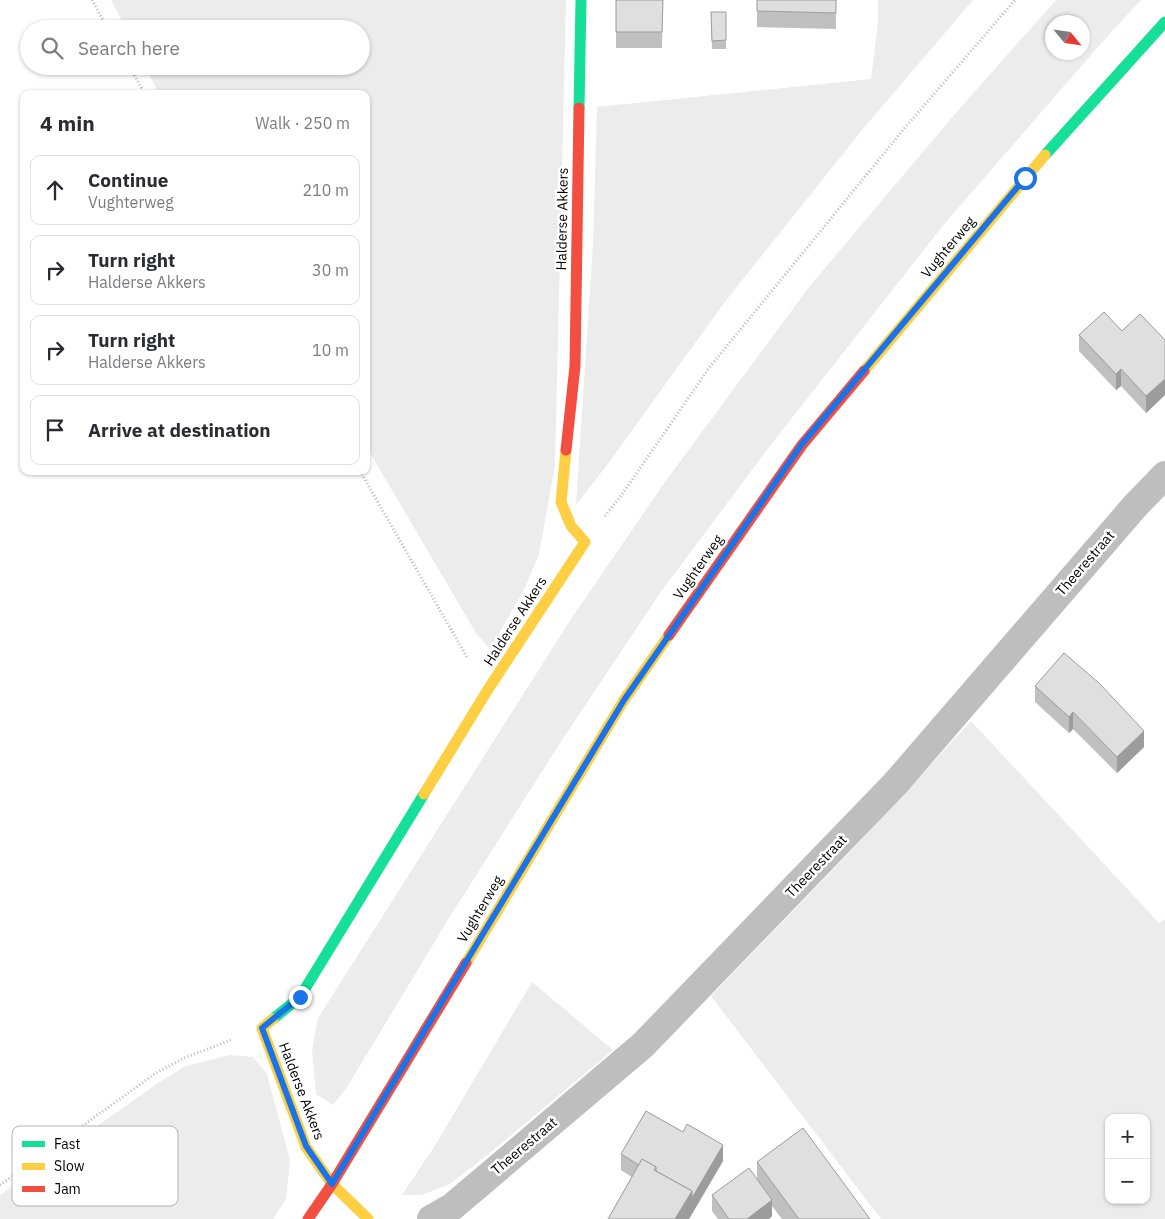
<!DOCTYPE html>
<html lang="en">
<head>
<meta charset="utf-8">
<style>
  body { margin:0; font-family:"IBM Plex Sans",sans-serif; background:#f2f2f3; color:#2b2b33 }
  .controls { position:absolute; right:15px; bottom:15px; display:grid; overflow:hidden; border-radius:10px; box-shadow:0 1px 4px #0004 }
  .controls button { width:45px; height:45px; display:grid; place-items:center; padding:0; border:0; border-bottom:1px solid #e1e1e2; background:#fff; color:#2b2b33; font:25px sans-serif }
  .compass { position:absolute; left:1045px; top:15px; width:45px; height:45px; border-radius:50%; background:#fff; box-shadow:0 1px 4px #0004; rotate:119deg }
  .stop { position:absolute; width:15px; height:15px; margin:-11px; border:4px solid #1a73e8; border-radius:50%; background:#fff }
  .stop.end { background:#1a73e8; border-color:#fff; box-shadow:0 1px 5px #0008 }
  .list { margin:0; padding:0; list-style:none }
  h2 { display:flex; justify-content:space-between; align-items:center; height:65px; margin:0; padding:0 20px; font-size:21px }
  h2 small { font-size:16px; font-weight:400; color:#7c7c81 }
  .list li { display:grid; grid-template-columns:32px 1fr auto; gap:15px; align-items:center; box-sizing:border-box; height:70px; margin:0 10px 10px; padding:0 10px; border:1px solid #e1e1e2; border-radius:10px }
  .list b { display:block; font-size:19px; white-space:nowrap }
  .list p { margin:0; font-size:16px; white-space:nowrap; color:#7c7c81 }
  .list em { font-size:16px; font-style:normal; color:#7c7c81 }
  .icon { flex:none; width:28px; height:28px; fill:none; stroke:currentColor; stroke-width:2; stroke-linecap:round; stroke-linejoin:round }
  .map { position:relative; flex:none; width:1165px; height:1219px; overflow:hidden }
  .search { position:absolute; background:#fff; box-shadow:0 1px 4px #0004; left:20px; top:20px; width:350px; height:55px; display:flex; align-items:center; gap:12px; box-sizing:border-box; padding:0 18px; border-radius:28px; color:#7c7c81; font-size:19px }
  .panel { position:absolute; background:#fff; box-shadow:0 1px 4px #0004; left:20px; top:90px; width:350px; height:385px; border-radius:10px }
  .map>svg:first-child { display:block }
</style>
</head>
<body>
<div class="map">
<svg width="1165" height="1219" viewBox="0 0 1165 1219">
  <rect width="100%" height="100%" fill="#fff"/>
  <g fill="#ececec" fill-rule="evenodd">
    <path d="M111,0H566L555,466L539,554L523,592L490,649L476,633L366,446V94H159L145,66H361V29H126Z"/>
    <path d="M878,0H973L862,130L724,303L607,465L576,505L593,244L597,107L871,79L878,23Z"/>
    <path d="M1056,0H1141L1104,40L945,223L766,451L660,593L562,740L449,918L347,1087L333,1105L316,1094L312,1050L318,1018L571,619L665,482L809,287L954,115ZM1052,22H1082V52H1052Z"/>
    <path d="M971,721L1159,923L1165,919V1219H881L711,996L850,852ZM1109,1118H1146V1200H1109Z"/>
    <path d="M532,982L613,1050L486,1156L450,1184L422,1195H402L436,1144Z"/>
    <path d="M230,1055L253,1057L267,1074L290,1160L286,1199L273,1219H0V1195L161,1081L186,1066Z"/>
  </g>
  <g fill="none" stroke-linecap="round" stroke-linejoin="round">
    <g stroke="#b9b9b9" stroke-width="3" stroke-dasharray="1 2.5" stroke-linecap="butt">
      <path d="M92,0L108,29"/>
      <path d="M129,66L145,94"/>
      <path d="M360,471L468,659"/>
      <path d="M605,516L623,493L709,368L903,130L1015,0"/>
      <path d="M0,1185L156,1073L184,1058L231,1040"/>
    </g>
    <path stroke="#bebebe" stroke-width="28" d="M431,1219L452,1207L643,1045L895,784L1135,506L1165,475"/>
    <g stroke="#16e098" stroke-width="11">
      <path d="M579,108L581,0"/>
      <path d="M1045,155L1165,22"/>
      <path d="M273,1019L300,997L424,794"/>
    </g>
    <g stroke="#ffcf43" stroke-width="11">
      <path d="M864,371L1045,155"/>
      <path d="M424,794L487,691L585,542L571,526L561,502L566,450"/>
      <path d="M466,963L624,700L669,635"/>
      <path d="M273,1019L262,1028L306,1147L332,1184L368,1219"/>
    </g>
    <g stroke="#f24e42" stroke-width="11">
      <path d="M566,450L575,366L579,108"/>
      <path d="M669,635L802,445L864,371"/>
      <path d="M308,1219L332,1184L466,963"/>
    </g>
  </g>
  <g fill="#c0c0c0">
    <path d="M616,0H663L662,48H616Z"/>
    <path d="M757,0H836V29L757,27Z"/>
    <path d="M711,12H726V49H712Z"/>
    <path d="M1122,331L1165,340V395L1146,413L1121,386L1116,390L1079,351V335Z"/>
    <path d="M1035,686L1144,747L1117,773L1073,729L1069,733L1035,702Z"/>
    <path d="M621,1154L723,1161L689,1219H608L632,1177L621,1170Z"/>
    <path d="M757,1162L870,1219H782L772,1206V1216L769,1219H718L712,1211V1195L757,1178Z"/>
  </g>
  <g fill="#9c9c9c">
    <path d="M1121,369V386L1116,390V374Z"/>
    <path d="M1165,379V395L1146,413V396Z"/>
    <path d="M1073,712V729L1069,733V717Z"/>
    <path d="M1144,731V747L1117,773V757Z"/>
    <path d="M723,1145V1161L689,1219H675L692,1191Z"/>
    <path d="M772,1200V1216L769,1219H747Z"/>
  </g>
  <g fill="#dfdfdf" stroke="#9c9c9c">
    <path d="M616,0H663L662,32H616Z"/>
    <path d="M757,0H836V13L757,11Z"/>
    <path d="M711,12H726V40L712,41Z"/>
    <path d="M1104,312L1122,331L1140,314L1165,340V379L1146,396L1121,369L1116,374L1079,335Z"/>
    <path d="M1064,653L1099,683L1144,731L1117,757L1073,712L1069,717L1035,686Z"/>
    <path d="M646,1111L683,1132L687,1124L723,1145L692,1198V1191L656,1171V1167L642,1159L639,1165L621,1154Z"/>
    <path d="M803,1128L870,1219H799L757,1162Z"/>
    <path d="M642,1159L656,1167L654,1170L692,1191L675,1219H608Z"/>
    <path d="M749,1168L772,1200L747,1219H729L712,1195Z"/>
  </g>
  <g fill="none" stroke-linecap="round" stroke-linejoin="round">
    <path stroke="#1a73e8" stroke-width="6" d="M300,997L262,1028L306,1146L332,1184L624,700L802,444L1025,178"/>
  </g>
  <g text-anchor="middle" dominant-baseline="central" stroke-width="5" stroke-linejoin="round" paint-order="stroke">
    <g font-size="14" fill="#000" stroke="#fff">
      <text transform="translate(562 219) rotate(-89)">Halderse Akkers</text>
      <text transform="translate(948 247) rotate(-50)">Vughterweg</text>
      <text transform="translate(1085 563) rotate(-49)">Theerestraat</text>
      <text transform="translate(698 567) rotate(-55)">Vughterweg</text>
      <text transform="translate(515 621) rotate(-57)">Halderse Akkers</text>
      <text transform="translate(816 866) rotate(-46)">Theerestraat</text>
      <text transform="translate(480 909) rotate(-59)">Vughterweg</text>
      <text transform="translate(302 1091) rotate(69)">Halderse Akkers</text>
      <text transform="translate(524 1146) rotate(-40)">Theerestraat</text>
    </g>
  </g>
  <rect x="12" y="1126" width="166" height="80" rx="8" fill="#fff" stroke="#b2b2b2" stroke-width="1"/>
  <rect x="22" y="1141" width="23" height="6" fill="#16e098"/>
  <rect x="22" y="1163" width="23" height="7" fill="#ffcf43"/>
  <rect x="22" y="1186" width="23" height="6" fill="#f24e42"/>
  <g font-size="14" fill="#000">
    <text x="54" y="1149">Fast</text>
    <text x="54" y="1171">Slow</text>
    <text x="54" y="1194">Jam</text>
  </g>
</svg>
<div class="controls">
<button>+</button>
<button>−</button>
</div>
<svg class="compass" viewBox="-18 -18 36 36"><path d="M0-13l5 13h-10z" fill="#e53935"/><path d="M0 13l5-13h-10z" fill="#7c7c81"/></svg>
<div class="stop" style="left:1025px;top:178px"></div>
<div class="stop end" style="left:300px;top:997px"></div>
<div class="search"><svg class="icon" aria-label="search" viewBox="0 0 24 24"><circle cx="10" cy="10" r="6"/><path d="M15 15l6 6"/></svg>Search here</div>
<section class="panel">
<h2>4 min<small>Walk · 250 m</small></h2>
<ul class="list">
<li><svg class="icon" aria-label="ahead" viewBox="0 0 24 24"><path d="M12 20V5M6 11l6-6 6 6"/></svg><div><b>Continue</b><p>Vughterweg</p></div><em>210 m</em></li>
<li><svg class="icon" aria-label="right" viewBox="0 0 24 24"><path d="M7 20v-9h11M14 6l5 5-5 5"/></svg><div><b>Turn right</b><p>Halderse Akkers</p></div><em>30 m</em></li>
<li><svg class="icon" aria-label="right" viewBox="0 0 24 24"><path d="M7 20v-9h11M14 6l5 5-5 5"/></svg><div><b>Turn right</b><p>Halderse Akkers</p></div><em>10 m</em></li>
<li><svg class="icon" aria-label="arrive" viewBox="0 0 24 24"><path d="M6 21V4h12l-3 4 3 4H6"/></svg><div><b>Arrive at destination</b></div></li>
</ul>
</section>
</div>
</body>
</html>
